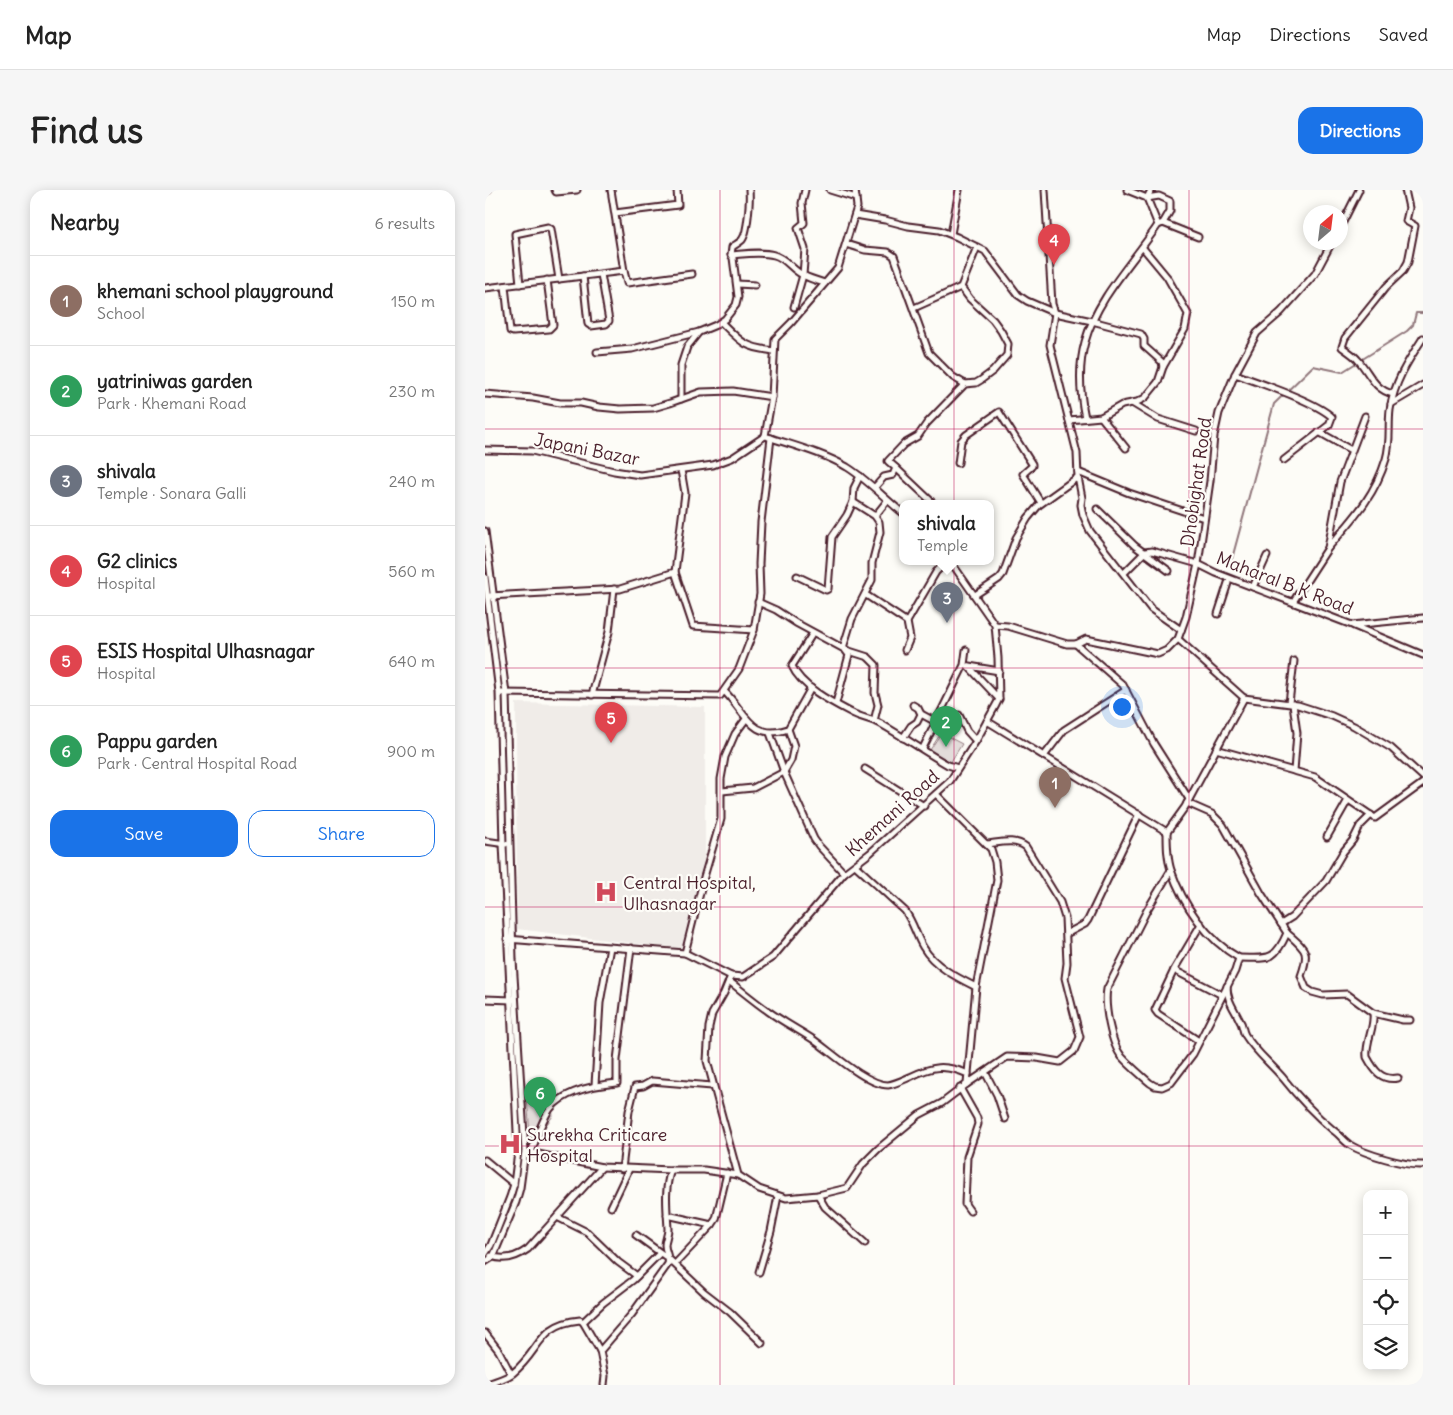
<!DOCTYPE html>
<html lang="en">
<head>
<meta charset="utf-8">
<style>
  body { margin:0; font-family:Delius,sans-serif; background:#f6f6f6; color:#222 }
  .controls { position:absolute; right:15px; bottom:15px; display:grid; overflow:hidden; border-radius:10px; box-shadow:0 2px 12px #0003 }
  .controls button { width:45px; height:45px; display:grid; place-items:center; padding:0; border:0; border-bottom:1px solid #e0e0e0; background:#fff; color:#222; font:25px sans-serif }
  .compass { position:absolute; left:818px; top:15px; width:45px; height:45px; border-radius:50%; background:#fff; box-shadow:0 2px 12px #0003; rotate:28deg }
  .you { position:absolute; left:636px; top:516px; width:18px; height:18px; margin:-12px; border:4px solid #fff; border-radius:50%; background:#1a73e8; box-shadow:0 0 0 8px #1a73e833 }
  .badge { display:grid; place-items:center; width:32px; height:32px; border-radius:50%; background:#1a73e8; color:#fff; font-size:16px; font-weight:700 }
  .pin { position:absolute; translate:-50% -41px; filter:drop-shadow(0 1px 2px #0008) }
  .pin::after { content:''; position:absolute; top:26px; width:18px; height:15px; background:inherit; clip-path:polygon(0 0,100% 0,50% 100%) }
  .popup { position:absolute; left:414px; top:310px; width:95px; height:65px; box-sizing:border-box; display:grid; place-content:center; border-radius:10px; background:#fff; filter:drop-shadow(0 1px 4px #0005); font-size:16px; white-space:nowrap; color:#767676 }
  .popup b { font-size:19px; color:#222 }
  .popup::after { content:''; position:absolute; left:50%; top:100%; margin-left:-10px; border:10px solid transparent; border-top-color:#fff }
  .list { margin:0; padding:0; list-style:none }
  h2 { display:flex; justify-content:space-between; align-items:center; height:65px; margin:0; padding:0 20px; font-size:21px }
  h2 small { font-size:16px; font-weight:400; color:#767676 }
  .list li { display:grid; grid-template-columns:32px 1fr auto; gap:15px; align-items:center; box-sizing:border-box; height:90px; padding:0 20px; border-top:1px solid #e0e0e0 }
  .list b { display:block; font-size:19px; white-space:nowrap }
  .list p { margin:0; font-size:16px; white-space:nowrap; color:#767676 }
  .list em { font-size:16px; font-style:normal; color:#767676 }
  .actions { display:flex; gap:10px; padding:15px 20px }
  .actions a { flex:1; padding:11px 0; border:1px solid #1a73e8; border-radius:15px; text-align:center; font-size:18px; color:#1a73e8 }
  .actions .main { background:#1a73e8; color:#fff }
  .icon { flex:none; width:28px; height:28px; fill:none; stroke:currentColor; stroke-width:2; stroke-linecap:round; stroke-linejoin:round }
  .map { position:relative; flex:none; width:938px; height:1195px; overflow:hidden; border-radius:15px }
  header { display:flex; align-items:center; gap:30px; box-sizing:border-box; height:70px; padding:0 25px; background:#fff; border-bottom:1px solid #e0e0e0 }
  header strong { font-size:24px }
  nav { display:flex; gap:28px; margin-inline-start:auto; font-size:18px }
  .intro { display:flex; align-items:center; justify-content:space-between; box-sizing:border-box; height:120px; padding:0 30px }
  h1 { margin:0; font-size:35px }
  .button { padding:12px 22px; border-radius:15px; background:#1a73e8; color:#fff; font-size:18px; font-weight:700 }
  main { display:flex; gap:30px; padding:0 30px }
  aside { flex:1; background:#fff; border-radius:15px; box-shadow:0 2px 12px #0003 }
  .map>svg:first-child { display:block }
</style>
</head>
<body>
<header>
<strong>Map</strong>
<nav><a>Map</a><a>Directions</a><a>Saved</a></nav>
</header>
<div class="intro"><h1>Find us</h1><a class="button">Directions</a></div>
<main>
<aside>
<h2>Nearby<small>6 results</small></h2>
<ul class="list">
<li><span class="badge" style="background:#8d6e63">1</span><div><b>khemani school playground</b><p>School</p></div><em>150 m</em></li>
<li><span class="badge" style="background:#2e9e5b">2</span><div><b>yatriniwas garden</b><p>Park · Khemani Road</p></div><em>230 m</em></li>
<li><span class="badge" style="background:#6b7280">3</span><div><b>shivala</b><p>Temple · Sonara Galli</p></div><em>240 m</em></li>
<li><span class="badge" style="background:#e0444e">4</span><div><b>G2 clinics</b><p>Hospital</p></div><em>560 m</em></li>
<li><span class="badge" style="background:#e0444e">5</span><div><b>ESIS Hospital Ulhasnagar</b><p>Hospital</p></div><em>640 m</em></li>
<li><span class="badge" style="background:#2e9e5b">6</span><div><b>Pappu garden</b><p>Park · Central Hospital Road</p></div><em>900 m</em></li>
</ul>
<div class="actions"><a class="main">Save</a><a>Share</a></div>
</aside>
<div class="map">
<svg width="938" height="1195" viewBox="0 0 938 1195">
  <rect width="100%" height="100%" fill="#fdfcf7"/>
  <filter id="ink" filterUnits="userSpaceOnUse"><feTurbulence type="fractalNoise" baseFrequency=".02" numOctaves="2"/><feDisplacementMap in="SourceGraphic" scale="10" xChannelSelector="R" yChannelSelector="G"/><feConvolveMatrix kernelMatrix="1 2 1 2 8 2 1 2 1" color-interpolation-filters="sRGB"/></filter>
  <g filter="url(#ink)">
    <path fill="#f0ece8" d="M31,513L220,517V665L196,759L32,739Z"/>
    <g fill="#e3dcda" stroke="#967e82">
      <path d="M456,543L477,554L465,573L445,560Z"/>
      <path d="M70,904L71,915L67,916L68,926L46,955L42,908Z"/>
    </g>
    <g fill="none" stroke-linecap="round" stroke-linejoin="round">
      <path stroke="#91777b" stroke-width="2" d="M745,376L789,214L828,176L857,182L922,141L928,135L931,123H938"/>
      <defs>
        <g id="minor">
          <path d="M70,0L71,2L92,0"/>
          <path d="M345,0L371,8"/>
          <path d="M560,0L567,114L570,123L565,155L592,263L593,287L597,308L596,315L598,325L605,341L666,419L696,440"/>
          <path d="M642,0L662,8L673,35"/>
          <path d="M0,2L3,0"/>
          <path d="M662,8L674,6L685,11V21L678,33"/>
          <path d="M662,8L666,0"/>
          <path d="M130,23L193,15L192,0"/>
          <path d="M370,25L400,30L423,36L454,40L472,47L492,57L476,97L485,109L508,130L516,141L523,154L522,165L508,181L496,190L491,193L480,194L442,233L433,246L419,254L403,271L411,278L408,285L399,287L390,297"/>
          <path d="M856,36L874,0"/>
          <path d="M466,44L474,0"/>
          <path d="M361,54L380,60L403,62L409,66L444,163L468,187L480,194"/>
          <path d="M492,57L500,61L533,105L542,111L570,123L607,131L656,144L659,149V156L677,172L678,177L673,192L660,208L652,212L637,215L616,227L584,230"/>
          <path d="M658,58L682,87L703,124L700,139L678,177"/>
          <path d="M246,65C259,64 276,61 289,65C301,68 307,80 318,85C325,89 333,91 340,93"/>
          <path d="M139,81L142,93L207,84"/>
          <path d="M98,86L103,134L106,136L121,134L124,131L116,84"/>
          <path d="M35,94L30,44L63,37L66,39L74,89"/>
          <path d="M252,94L270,95"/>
          <path d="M20,96L25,141L28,142L64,139L68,135L62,90"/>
          <path d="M0,98L139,81L126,0"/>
          <path d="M309,117L318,85L320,59L313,38L319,33L317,13L320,0"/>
          <path d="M429,118L476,97"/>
          <path d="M236,132C257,153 259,157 289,161"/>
          <path d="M112,162L147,159L214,142"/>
          <path d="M750,184C774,193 830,211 847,227L844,235L799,270"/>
          <path d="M0,204L48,208L75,213H96L114,217L135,219L168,218L185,213L216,202L248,201L287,207"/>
          <path d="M908,204C888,199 885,183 873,170C869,165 862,161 857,157L860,148L901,97L918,81L923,72L930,36L921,31L924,18L920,0"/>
          <path d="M196,209V175L202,157L214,142L231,135L240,129L251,115L253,107L248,68L246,65L247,57C250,55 255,52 257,50C263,43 265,9 264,0"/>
          <path d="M647,213L673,229L711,241"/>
          <path d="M906,214L938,195"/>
          <path d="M616,227L641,258"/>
          <path d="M600,228C595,204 593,177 600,152C612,108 648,72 673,35L678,33L713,47"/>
          <path d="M834,242L866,260"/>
          <path d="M280,246L287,207L290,149L306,133L353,78L372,17L370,0"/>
          <path d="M283,247C310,256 338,263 362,277C383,290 399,308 418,323"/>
          <path d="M0,260L47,261L129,281L155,285L228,275L247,268L280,246"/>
          <path d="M473,273L476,251L481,245L514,222L547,274V276L538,284L556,313"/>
          <path d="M411,278L448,313"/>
          <path d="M593,282L644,303L719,328"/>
          <path d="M612,319L650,356L684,381"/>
          <path d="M390,326L402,311"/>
          <path d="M0,341L21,503L28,770L40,961L35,998L31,1012L8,1067L0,1072"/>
          <path d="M843,358C868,329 890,306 901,269C906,253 903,236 905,220C909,192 923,171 938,148"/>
          <path d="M190,382L200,303L196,280"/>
          <path d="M639,383L660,362L667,361L713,374L731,383L867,435L938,428"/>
          <path d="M312,386L341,400L343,399L347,347L362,325L368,312L369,298L375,286"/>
          <path d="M0,387L14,502L18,654L33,962L29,994L25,1007L6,1055L0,1064"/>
          <path d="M768,397L782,366"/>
          <path d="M381,405L422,432"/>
          <path d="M490,405L514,389L518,384L531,348L543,328L554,315L593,287"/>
          <path d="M5,406L135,399L190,382L208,436L269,440"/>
          <path d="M273,412L291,420L311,433L361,460L383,467L391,475L390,503L393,515L389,531"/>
          <path d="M808,412L843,358L855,292L880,226"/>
          <path d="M733,424L743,393"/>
          <path d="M510,435L523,436L582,454H591L601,449L673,464L682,460L693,449L701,427L713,374L725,291L729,246L734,223L750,184L772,143L796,122L830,84L847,52"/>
          <path d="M869,436L938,465"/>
          <path d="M328,443L307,476C316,497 348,513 367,523C377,528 387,529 396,534C419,547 440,562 463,575L473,578"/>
          <path d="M591,454L638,495L669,554L704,609"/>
          <path d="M358,458L367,429L387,390V373L395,342L394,332L390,326L368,312"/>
          <path d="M420,460L425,448L422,432L451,382L461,372"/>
          <path d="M483,476L514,509"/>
          <path d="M484,476L514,481"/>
          <path d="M239,501C260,521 266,552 303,539L326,498"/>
          <path d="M17,503L235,506L254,479L269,440L275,404L274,374L276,332L286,248"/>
          <path d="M107,505L124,442L129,399"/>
          <path d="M759,508L813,515L847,526L869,536L906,558L938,587"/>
          <path d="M351,513L364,465L361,461"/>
          <path d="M804,513L809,471"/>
          <path d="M808,514L812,543L809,581"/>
          <path d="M436,524L451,532"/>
          <path d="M474,525L482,541L491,551"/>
          <path d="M502,531L682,642C682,655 682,668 686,680C698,715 722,750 754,768L750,781L708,864L686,893L677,897L670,896L665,893C656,885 645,876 637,867C626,854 619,815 622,799L662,720L686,680"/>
          <path d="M285,543L299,582L329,649L334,656L359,683"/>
          <path d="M418,548L426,536L432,532L436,524L433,518L428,515"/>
          <path d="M438,558L479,475L481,460"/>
          <path d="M731,559L830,587L890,628L938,593"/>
          <path d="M559,566L579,540L641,500"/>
          <path d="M380,579L439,616"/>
          <path d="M237,601L268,598L299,582L306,570L309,556L303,539"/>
          <path d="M702,613L727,624L738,635L776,703L802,743C789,773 782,768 754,768"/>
          <path d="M682,642L700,617L759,508L693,449"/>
          <path d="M842,647L863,610"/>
          <path d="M0,651L21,654"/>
          <path d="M370,675L420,721C428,732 431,745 438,757C449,776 471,787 491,797"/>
          <path d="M796,734L807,727L841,691L858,662L868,650L875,636L886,625"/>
          <path d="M802,743C821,760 825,761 816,786L821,798L827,802L838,805L862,804L888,823L918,830H925"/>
          <path d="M581,744L600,734L603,730L654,624"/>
          <path d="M22,749L200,763L246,786L258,787L288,767L359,683L385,663L465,591L491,551L511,515L514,509L513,468L510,435L466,372"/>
          <path d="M200,763L219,687L236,629V589L240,567L250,544L261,529"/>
          <path d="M689,780L737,805"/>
          <path d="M246,786L239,803L227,824L224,837L222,871L253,985L274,999L301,1008L333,1005L362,998L378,974L393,959L434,925L457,913L482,894L491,797L512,690L510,672L506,659L451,604"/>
          <path d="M244,791C257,801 270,812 283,821C298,832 314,840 329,850C346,862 382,895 403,895C410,894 418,890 425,887C447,876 460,874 483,884"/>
          <path d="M742,796C742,811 749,818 755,831C758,835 757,840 760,845C770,861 785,873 798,888C813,907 829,924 848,940C854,944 859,951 865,955C880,964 920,976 938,975"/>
          <path d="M0,809L27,810"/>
          <path d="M888,823C890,838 880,852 882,867C889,880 896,891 913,888"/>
          <path d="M714,851L673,824L670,820L690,778L716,734"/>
          <path d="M500,882L512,905L520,929"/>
          <path d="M482,894L522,867L552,868L575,872L589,861L595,847L580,788L582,773L580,728L575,712L541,657C530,648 514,653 501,654"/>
          <path d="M110,895L115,813L125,757"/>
          <path d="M475,898L492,928L493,934L482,967L480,1014L485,1021"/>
          <path d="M43,962L117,977L186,980"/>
          <path d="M46,962C52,948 56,931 65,919C79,901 111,895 132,893V870L146,758"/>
          <path d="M0,970L29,994"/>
          <path d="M137,979L144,921L150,897L158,896L167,891L227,896"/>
          <path d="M333,1005L340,1017L380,1053"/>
          <path d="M126,1017L144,979"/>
          <path d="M182,1025L227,1035"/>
          <path d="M72,1027L102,1042L133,1072L152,1086"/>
          <path d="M151,1045L184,1069L219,1102L245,1122L277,1153"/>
          <path d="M6,1066C19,1071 32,1067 43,1059L117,977"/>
          <path d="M190,1074L227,1035L231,1029L242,983"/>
          <path d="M274,1082L286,1041L293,1006"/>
          <path d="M98,1132L118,1113L148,1090L175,1063"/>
          <path d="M0,1143L14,1161L26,1184"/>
          <path d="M0,1195C9,1191 21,1189 28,1183C56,1160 53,1134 95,1130L98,1132L115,1161"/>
          <path d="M119,1195L120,1186L115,1161L147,1124L183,1074C185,1067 180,1062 180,1055C180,1050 183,1045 183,1039C182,1019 179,999 186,980H219L253,985"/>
        </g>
      </defs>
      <use href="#minor" stroke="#4a1f2b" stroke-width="9"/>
      <use href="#minor" stroke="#fdfcf7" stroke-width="5"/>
    </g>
  </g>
  <path fill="none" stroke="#c2185b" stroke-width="1" stroke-opacity="0.55" d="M235,0V1195M469,0V1195M704,0V1195M0,239H938M0,478H938M0,717H938M0,956H938"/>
  <defs>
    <symbol id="hospital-bare" viewBox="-9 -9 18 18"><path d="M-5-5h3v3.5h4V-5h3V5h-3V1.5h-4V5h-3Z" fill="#d1495b" stroke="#fdfcf7" stroke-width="2.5" paint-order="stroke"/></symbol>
  </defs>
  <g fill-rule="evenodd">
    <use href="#hospital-bare" x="105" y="686" width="32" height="32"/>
    <use href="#hospital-bare" x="9" y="938" width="32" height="32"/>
  </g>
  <g text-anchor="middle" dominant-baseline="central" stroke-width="4.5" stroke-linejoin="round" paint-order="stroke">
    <g font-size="18" fill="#4a1f2b" stroke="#fdfcf7">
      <text transform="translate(102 259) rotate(11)">Japani Bazar</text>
      <text transform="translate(711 292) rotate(-82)">Dhobighat Road</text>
      <text transform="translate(800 393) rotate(21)">Maharal B K Road</text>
      <text transform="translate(407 623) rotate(-42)">Khemani Road</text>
    </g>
    <g font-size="18" fill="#4a1f2b" stroke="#fdfcf7" text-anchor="start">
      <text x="138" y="692">Central Hospital,<tspan x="138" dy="21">Ulhasnagar</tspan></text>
      <text x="42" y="944">Surekha Criticare<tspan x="42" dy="21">Hospital</tspan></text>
    </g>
  </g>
</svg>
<div class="controls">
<button>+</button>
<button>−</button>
<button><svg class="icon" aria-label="locate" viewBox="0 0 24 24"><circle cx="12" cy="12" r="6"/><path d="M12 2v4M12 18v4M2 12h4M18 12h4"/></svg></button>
<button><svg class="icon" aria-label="layers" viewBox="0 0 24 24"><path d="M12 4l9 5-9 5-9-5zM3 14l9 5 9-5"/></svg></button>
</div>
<svg class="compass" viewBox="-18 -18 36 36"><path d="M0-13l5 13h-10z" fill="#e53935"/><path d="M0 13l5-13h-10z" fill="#767676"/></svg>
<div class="you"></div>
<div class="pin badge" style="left:570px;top:618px;background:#8d6e63">1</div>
<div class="pin badge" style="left:461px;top:557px;background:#2e9e5b">2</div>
<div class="pin badge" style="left:462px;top:433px;background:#6b7280">3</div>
<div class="popup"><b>shivala</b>Temple</div>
<div class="pin badge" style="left:569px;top:75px;background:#e0444e">4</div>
<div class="pin badge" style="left:126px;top:553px;background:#e0444e">5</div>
<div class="pin badge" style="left:55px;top:928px;background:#2e9e5b">6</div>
</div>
</main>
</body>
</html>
